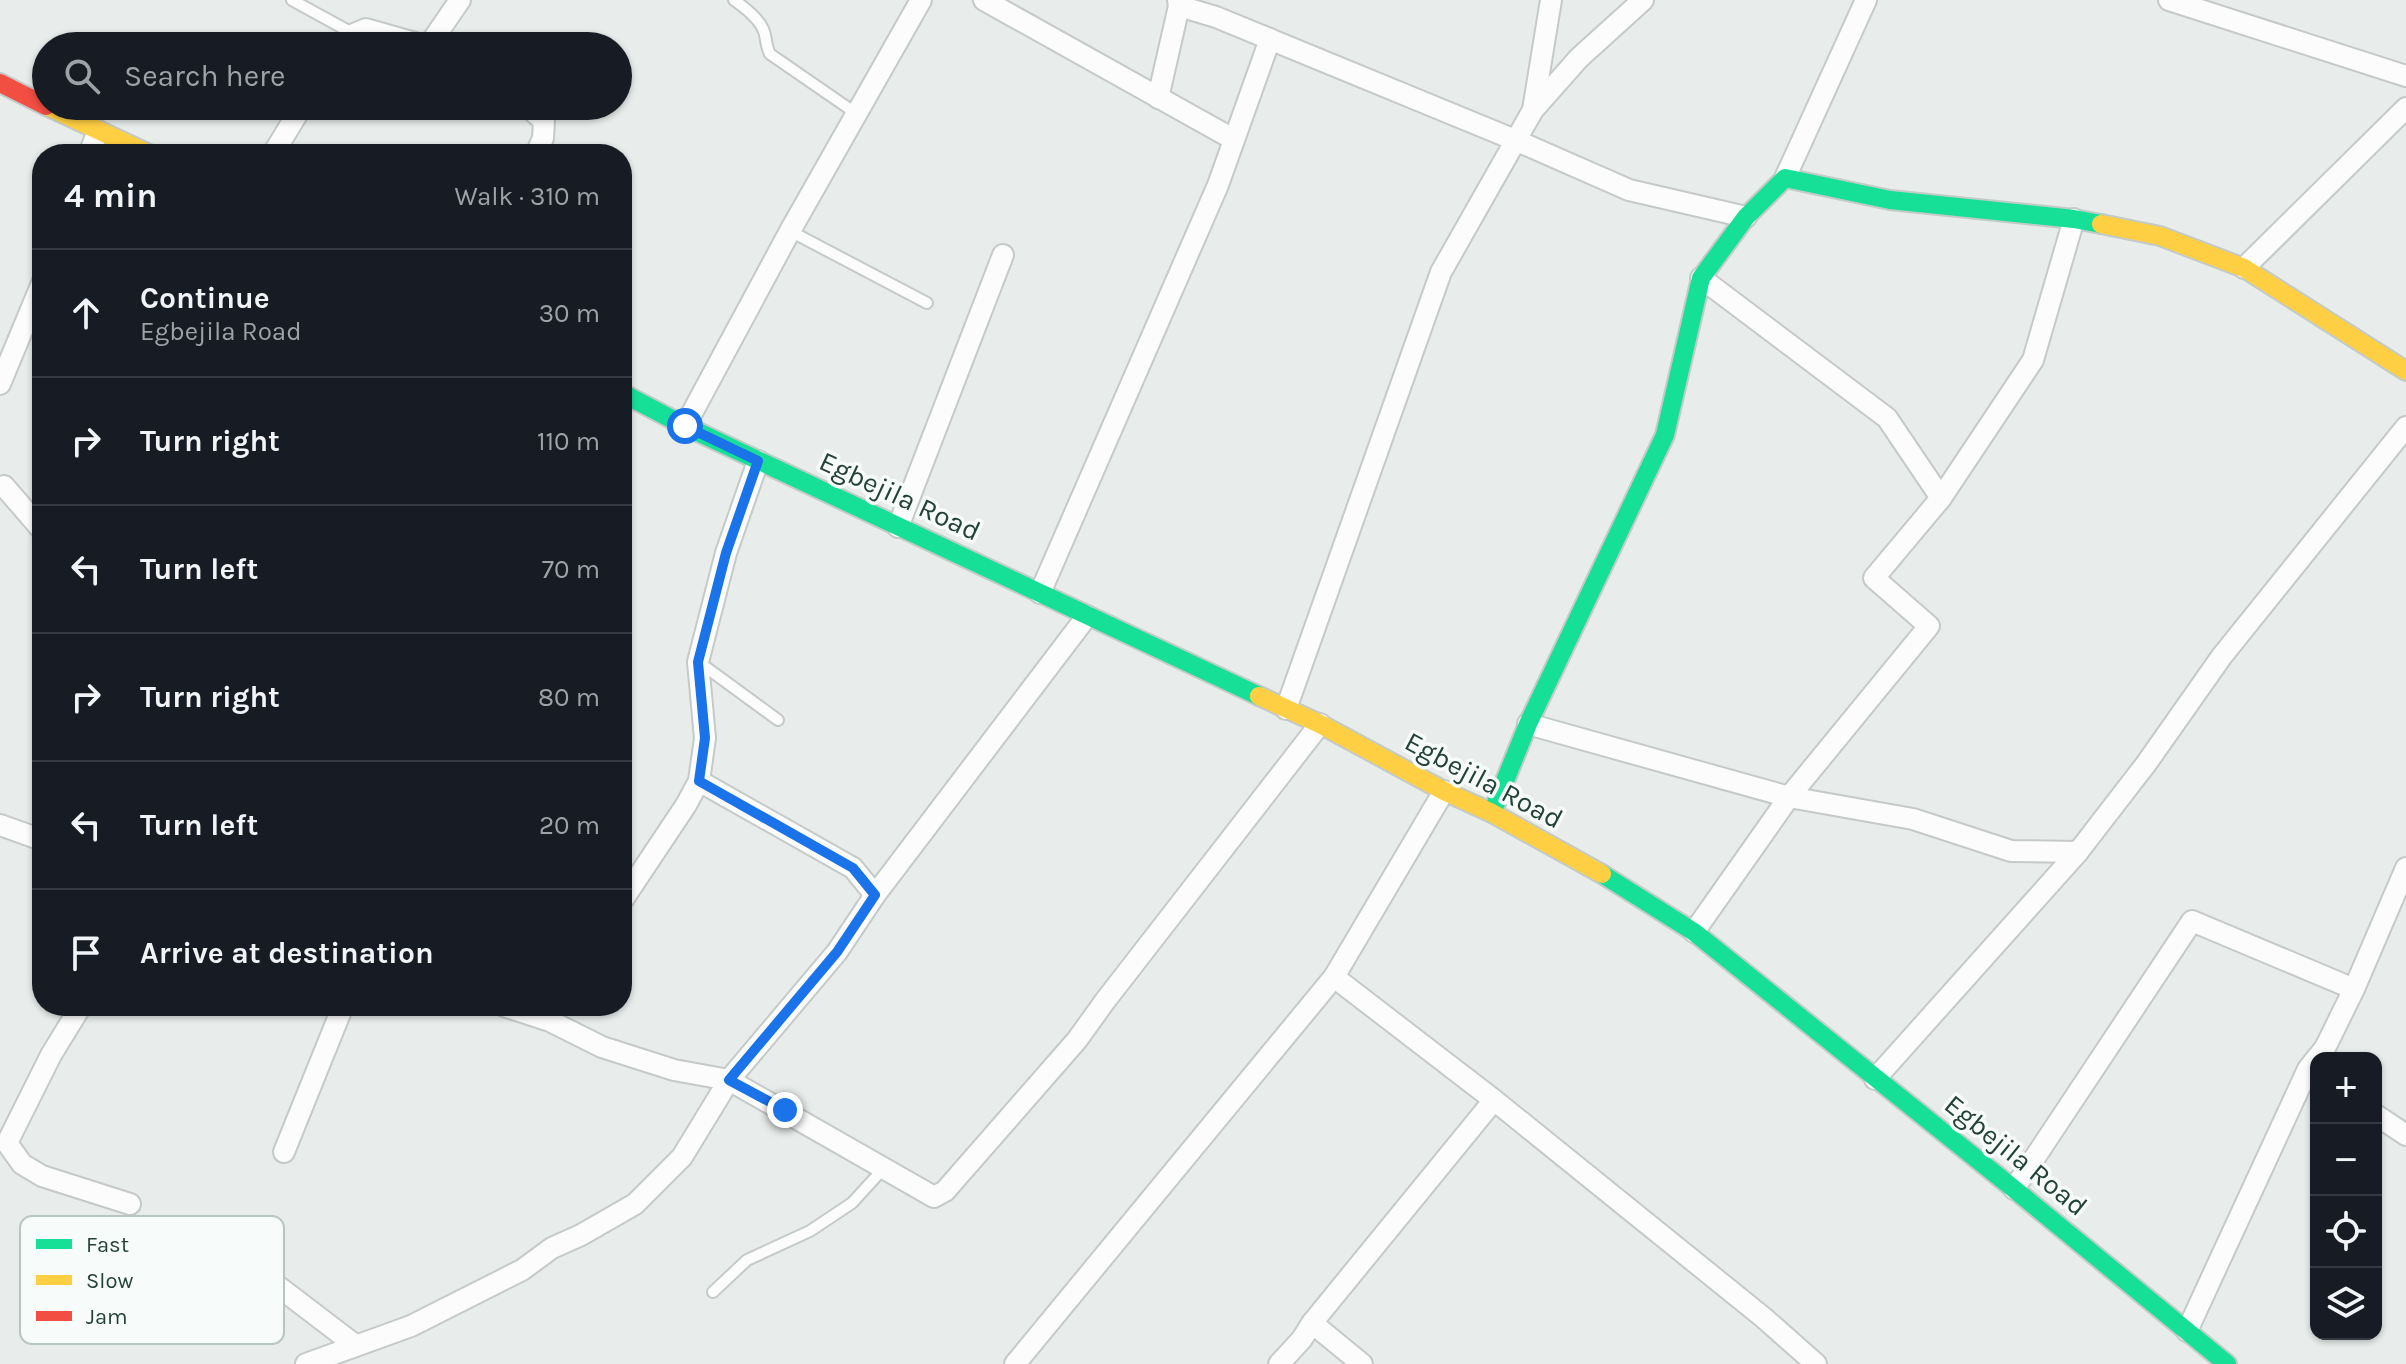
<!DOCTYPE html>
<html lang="en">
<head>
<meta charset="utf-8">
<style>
  body { margin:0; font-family:Karla,sans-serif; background:#242831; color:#f1f3f6 }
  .controls { position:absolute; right:24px; bottom:24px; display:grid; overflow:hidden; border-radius:16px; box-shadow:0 2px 6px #0004 }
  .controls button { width:72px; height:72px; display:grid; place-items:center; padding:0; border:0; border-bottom:2px solid #363941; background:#171b24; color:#f1f3f6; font:40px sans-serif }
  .stop { position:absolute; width:24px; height:24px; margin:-18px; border:6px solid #1a73e8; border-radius:50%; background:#fff }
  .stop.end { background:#1a73e8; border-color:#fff; box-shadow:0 2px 8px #0008 }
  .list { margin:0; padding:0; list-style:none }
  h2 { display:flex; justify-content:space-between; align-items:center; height:104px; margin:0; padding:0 32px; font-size:34px }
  h2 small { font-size:26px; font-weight:400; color:#9ea1a6 }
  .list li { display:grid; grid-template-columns:52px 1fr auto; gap:24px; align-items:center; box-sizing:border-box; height:128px; padding:0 32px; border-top:2px solid #363941 }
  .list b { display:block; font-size:30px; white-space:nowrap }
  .list p { margin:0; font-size:26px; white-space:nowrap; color:#9ea1a6 }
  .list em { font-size:26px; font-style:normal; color:#9ea1a6 }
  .icon { flex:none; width:44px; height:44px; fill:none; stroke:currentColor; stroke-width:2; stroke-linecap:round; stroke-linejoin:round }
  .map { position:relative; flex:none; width:2406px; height:1364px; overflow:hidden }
  .search { position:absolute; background:#171b24; box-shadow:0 2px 6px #0004; left:32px; top:32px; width:600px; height:88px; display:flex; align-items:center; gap:20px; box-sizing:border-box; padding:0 28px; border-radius:44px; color:#9ea1a6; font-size:30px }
  .panel { position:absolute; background:#171b24; box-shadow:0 2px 6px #0004; left:32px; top:144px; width:600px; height:872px; border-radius:32px }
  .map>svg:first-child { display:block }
</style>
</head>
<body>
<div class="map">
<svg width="2406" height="1364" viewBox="0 0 2406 1364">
  <rect width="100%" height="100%" fill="#e8edeb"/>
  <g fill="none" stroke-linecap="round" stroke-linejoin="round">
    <defs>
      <g id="lane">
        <path d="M292,0L354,34"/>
        <path d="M734,0C744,7 758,18 763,29C767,37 765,45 770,54L857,114"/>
        <path d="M790,231L927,303"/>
        <path d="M700,663L778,720"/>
        <path d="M713,1292L747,1260L810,1231L852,1203L884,1168"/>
      </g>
      <g id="street">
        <path d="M984,0L1233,139"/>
        <path d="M1178,0L1179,6L1216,17L1515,140L1629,190L1746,217"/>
        <path d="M2169,0L2406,76"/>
        <path d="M341,46L354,34L366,29L426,46L434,38L460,0"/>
        <path d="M1158,98L1179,6"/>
        <path d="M527,106L544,121L543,138L536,154"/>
        <path d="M1533,110L1579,58L1643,0"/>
        <path d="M89,154L98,131"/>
        <path d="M273,154L302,106"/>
        <path d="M1785,178L1866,0"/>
        <path d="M2244,268L2406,108"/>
        <path d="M1701,278L1887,418L1941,498"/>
        <path d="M0,384L42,283"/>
        <path d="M685,426L790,231L921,0"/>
        <path d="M4,486L42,530"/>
        <path d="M898,527L1003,255"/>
        <path d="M1040,593L1218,185L1270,39"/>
        <path d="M1286,709L1441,272L1533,110L1551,0"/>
        <path d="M1528,724L1789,797L1913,819L2011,851L2078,852"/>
        <path d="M699,781L853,868L875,895"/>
        <path d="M0,825L42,840"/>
        <path d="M622,901L686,805L699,781L705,738L698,662L726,553L758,461"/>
        <path d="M1694,932L1789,797L1929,626L1874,578L1941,498L2033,360L2074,219"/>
        <path d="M1334,977L1494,1100L1764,1318L1816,1364"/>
        <path d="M81,1006L51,1055L7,1143L22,1164L42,1176L130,1204"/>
        <path d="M504,1006L550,1021L602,1047L674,1070L729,1080L934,1197L945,1191L1077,1040L1105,1001L1320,724"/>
        <path d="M2317,1058L2325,1048L2354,989L2406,868"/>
        <path d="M1875,1079L2078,852L2146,764L2222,656L2406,427"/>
        <path d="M2376,1115L2406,1135"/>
        <path d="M284,1152L343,1006"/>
        <path d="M2014,1189L2192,921L2354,989"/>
        <path d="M253,1276L275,1284L355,1345"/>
        <path d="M2187,1331L2308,1069L2316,1059"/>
        <path d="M306,1364L411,1326L522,1270L552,1248L581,1235L635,1204L682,1157L729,1080L837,952L875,895L1087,616"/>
        <path d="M1015,1364L1334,977L1444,791"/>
        <path d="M1279,1364L1302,1339L1312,1323"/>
        <path d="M1362,1364L1312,1323L1494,1100"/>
      </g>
      <g id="fast">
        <path d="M622,393L685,426L1259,696"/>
        <path d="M1492,813L1528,724L1665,435L1701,278L1746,217L1785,178L1890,200L2074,219L2101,224"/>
        <path d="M1602,874L1694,932L2014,1189L2227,1364"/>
      </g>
      <g id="slow">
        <path d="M47,106L149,154"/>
        <path d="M2101,224L2160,236L2244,268L2406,371"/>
        <path d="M1259,696L1320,724L1444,791L1492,813L1602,874"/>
      </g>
      <path id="jam" d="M0,83L46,106"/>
    </defs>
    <use href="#lane" stroke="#c5cac8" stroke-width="14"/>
    <use href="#street" stroke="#c5cac8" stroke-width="24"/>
    <use href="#fast" stroke="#c3cbc8" stroke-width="22"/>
    <use href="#slow" stroke="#c3cbc8" stroke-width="22"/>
    <use href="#jam" stroke="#c3cbc8" stroke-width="22"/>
    <use href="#lane" stroke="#fcfcfc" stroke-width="10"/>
    <use href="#street" stroke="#fcfcfc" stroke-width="20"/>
    <use href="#fast" stroke="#16e098" stroke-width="18"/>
    <use href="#slow" stroke="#ffcf43" stroke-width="18"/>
    <use href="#jam" stroke="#f24e42" stroke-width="18"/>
  </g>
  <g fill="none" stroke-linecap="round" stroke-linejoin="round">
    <path stroke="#1a73e8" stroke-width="10" d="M685,426L758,461L726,553L698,662L705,738L699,781L853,868L875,895L837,952L729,1080L785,1110"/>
  </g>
  <g text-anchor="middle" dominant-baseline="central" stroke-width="7" stroke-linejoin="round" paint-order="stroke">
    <g font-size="28" fill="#24423a" stroke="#f7fbf9">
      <text transform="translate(900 496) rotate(25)">Egbejila Road</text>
      <text transform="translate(1484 780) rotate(28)">Egbejila Road</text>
      <text transform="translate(2016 1155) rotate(39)">Egbejila Road</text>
    </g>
  </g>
  <rect x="20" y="1216" width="264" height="128" rx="12" fill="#f7fbf9" stroke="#b8c4c0" stroke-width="2"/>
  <rect x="36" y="1239" width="36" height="10" fill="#16e098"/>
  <rect x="36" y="1275" width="36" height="10" fill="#ffcf43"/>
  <rect x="36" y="1311" width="36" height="10" fill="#f24e42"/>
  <g font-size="22" fill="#24423a">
    <text x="86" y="1252">Fast</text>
    <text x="86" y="1288">Slow</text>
    <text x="86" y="1324">Jam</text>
  </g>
</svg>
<div class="controls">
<button>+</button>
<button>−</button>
<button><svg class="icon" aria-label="locate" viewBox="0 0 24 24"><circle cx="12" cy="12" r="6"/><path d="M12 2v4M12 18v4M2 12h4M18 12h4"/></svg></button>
<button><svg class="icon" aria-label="layers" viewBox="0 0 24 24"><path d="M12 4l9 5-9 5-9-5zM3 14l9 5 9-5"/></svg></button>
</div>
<div class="stop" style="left:685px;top:426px"></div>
<div class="stop end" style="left:785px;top:1110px"></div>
<div class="search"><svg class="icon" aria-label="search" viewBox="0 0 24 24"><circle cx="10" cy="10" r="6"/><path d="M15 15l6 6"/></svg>Search here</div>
<section class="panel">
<h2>4 min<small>Walk · 310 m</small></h2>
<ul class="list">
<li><svg class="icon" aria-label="ahead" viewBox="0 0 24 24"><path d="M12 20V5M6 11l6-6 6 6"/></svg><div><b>Continue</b><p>Egbejila Road</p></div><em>30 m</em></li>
<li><svg class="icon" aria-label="right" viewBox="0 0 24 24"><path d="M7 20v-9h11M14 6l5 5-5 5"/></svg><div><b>Turn right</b></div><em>110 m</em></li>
<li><svg class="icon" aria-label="left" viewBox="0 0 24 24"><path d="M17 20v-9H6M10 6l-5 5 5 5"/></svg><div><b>Turn left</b></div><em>70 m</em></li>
<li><svg class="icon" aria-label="right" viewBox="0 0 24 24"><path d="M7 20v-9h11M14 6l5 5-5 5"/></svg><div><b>Turn right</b></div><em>80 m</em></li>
<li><svg class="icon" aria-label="left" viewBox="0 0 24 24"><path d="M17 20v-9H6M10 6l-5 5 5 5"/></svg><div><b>Turn left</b></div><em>20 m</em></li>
<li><svg class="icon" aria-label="arrive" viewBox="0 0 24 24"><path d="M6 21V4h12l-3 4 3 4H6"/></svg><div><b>Arrive at destination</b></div></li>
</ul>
</section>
</div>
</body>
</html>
